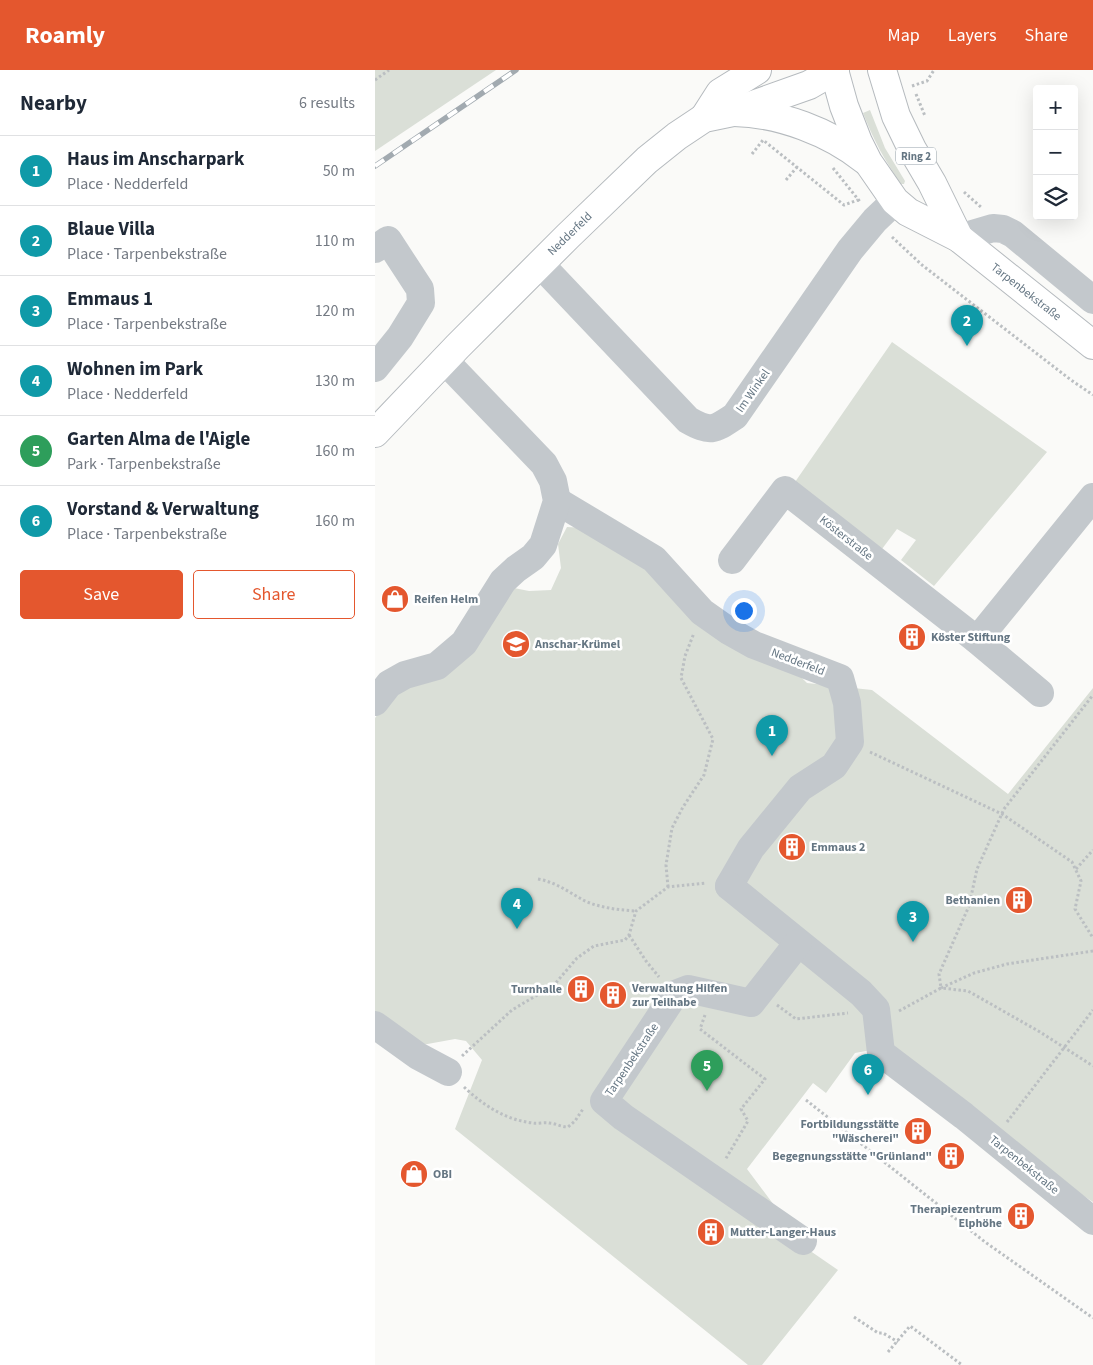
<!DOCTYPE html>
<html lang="en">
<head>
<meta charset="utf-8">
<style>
  body { margin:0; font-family:"Source Sans 3",sans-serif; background:#f6f6f7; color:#1f2937 }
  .controls { position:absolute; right:15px; top:15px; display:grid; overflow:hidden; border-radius:5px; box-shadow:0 5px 20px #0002 }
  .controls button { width:45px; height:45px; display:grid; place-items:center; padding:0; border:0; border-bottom:1px solid #e0e1e3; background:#fff; color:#1f2937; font:25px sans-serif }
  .you { position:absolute; left:368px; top:540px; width:18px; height:18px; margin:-12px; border:4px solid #fff; border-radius:50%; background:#1a73e8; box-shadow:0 0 0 8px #1a73e833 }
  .badge { display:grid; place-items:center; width:32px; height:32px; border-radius:50%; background:#e4572e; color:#fff; font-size:16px; font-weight:700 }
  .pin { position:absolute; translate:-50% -41px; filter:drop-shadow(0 1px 2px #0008) }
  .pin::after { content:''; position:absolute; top:26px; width:18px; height:15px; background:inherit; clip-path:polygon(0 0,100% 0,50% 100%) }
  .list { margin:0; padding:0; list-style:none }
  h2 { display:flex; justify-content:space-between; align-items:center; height:65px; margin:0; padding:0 20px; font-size:21px }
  h2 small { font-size:16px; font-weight:400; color:#747a83 }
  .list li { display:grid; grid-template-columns:32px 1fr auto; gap:15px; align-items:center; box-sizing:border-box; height:70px; padding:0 20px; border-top:1px solid #e0e1e3 }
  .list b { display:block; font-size:19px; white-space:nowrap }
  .list p { margin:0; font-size:16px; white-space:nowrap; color:#747a83 }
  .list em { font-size:16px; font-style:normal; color:#747a83 }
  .actions { display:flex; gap:10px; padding:15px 20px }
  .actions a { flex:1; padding:11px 0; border:1px solid #e4572e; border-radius:5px; text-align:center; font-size:18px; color:#e4572e }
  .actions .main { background:#e4572e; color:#fff }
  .icon { flex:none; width:28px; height:28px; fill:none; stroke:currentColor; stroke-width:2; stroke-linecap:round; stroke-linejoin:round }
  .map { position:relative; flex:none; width:718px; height:1295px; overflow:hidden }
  header { display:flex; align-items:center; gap:30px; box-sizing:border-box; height:70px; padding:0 25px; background:#e4572e; color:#fff }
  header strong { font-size:24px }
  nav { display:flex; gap:28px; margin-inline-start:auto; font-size:18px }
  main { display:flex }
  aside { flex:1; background:#fff }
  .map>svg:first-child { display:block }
</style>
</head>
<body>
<header>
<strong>Roamly</strong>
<nav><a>Map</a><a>Layers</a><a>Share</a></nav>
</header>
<main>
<aside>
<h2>Nearby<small>6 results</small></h2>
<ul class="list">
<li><span class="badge" style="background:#0f9aa8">1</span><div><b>Haus im Anscharpark</b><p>Place · Nedderfeld</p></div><em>50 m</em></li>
<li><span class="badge" style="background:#0f9aa8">2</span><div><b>Blaue Villa</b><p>Place · Tarpenbekstraße</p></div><em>110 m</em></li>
<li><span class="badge" style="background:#0f9aa8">3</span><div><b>Emmaus 1</b><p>Place · Tarpenbekstraße</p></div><em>120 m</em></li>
<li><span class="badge" style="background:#0f9aa8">4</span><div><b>Wohnen im Park</b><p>Place · Nedderfeld</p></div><em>130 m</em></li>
<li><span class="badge" style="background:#2e9e5b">5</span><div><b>Garten Alma de l'Aigle</b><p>Park · Tarpenbekstraße</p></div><em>160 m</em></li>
<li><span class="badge" style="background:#0f9aa8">6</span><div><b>Vorstand &amp; Verwaltung</b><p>Place · Tarpenbekstraße</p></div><em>160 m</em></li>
</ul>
<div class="actions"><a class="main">Save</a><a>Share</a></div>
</aside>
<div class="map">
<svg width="718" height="1295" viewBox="0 0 718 1295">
  <rect width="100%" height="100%" fill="#fafaf8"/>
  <g fill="#dadfd7">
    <path d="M0,0H121L0,81Z"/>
    <path d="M495,40L510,78L530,111L529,114H526C510,91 498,69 488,43Z"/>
    <path d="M517,272L672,382L559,516L526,490L541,470L522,459L507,479L420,412Z"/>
    <path d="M192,457L211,458L415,596L432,613L497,620L633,724L718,618V1132L635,1078L513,977L480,983L451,1023L438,1013L372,1099L431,1178L463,1200L387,1295H373L80,1059L107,990L91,971L80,969L47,975L0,943V648L16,626L134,517L154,521L176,520L186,498L183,474Z"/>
  </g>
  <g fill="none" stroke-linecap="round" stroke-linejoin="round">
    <defs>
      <g id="major">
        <path d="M459,0L469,36L483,72L493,92L520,131L533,142L584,168L718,275"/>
        <path d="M507,0L521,46L537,79L557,113L584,168"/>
        <path d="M359,42C405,43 455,62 490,90"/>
        <path d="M329,48L345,23L382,0"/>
        <path d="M0,363L83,276L193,166L272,90L302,66L329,48L358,42L434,15L460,0"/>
      </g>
    </defs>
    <use href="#major" stroke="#b5babe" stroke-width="30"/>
    <g stroke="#bbbfc2" stroke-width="3" stroke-dasharray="2.5 2.5" stroke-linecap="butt">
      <path d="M0,10L14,0"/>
      <path d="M537,16L552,11L559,0"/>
      <path d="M541,24L550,46"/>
      <path d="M377,84L388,70L469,135L483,130"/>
      <path d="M458,98L486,133"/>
      <path d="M411,110L422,97"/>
      <path d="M589,122L607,138"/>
      <path d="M517,167L547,195L696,310L718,325"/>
      <path d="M495,682L627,744L697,792L706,811L700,839L718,868"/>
      <path d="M701,799L718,780"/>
      <path d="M163,809C181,812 195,823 210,831C226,838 244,840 261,841"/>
      <path d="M293,817L291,795L297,758L308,737L329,705L338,669L306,608L310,586L319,563"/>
      <path d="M254,865L271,891L284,907"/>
      <path d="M718,881L632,894L599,903L566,918L593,921L665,962L718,996"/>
      <path d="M402,935L421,949L473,943"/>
      <path d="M524,941L566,918L564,904L594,836L602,799L629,739L718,625"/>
      <path d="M330,945L325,959L390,1009L366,1039L373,1051L350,1090"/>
      <path d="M87,986L137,940L179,915L202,888L219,876L250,870L254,865L261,841L293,817L331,813"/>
      <path d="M89,1017C109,1036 131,1050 158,1053C163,1054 169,1052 174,1053C180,1053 186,1057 193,1057L200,1051L208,1039"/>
      <path d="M431,1030L610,1172L718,1248"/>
      <path d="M632,1052L718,940"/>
      <path d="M479,1247L503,1263H508L523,1272"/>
      <path d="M513,1282L535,1256L587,1295"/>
    </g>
    <g stroke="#c3c8cc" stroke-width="28">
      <path d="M584,168L618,158L628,159L638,164L718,230"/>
      <path d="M0,179L13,170L45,219L46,233L25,267L0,298"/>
      <path d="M165,194L313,350C336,363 339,360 360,346L475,180L500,150L520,131"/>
      <path d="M182,431L279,489L327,542L354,561L379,575L465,608L472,633L475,672L459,696L425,718L376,778L354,816"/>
      <path d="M357,490L410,420L602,570L665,623"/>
      <path d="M602,570L718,427"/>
      <path d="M0,632L14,614L30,605L62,596L89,573L128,511L141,499L158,487L168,475L182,431L178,411L169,394L69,290"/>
      <path d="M354,816L486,923L501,939L506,983L589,1046L718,1151"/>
      <path d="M423,873L376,933L313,919L300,924L229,1031L248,1047L428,1171"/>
      <path d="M0,955L43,986L73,1002"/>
    </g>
    <use href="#major" stroke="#fff" stroke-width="28"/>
    <defs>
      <path id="rail" d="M0,96L141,0"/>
    </defs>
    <use href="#rail" stroke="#a2aab0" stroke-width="5.5"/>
    <use href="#rail" stroke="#fff" stroke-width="4" stroke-dasharray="11" stroke-linecap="butt"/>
  </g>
  <defs>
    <symbol id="shop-disc" viewBox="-11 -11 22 22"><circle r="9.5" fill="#e4572e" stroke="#fff"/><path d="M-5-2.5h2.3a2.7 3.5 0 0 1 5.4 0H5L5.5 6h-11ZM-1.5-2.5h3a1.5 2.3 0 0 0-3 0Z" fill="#fff"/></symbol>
    <symbol id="building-disc" viewBox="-11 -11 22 22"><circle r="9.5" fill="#e4572e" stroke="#fff"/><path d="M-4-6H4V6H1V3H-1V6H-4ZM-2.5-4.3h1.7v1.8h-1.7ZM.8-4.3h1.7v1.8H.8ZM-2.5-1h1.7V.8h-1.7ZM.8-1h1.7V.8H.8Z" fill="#fff"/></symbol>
    <symbol id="school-disc" viewBox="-11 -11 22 22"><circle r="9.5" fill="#e4572e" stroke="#fff"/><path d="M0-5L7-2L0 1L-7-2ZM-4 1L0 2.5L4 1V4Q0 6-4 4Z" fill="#fff"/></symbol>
  </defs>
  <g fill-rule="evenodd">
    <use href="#shop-disc" x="4" y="513" width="32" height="32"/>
    <use href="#building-disc" x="521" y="551" width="32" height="32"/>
    <use href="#school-disc" x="125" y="558" width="32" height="32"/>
    <use href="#building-disc" x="401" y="761" width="32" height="32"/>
    <use href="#building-disc" x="628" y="814" width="32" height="32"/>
    <use href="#building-disc" x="190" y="903" width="32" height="32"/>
    <use href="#building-disc" x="222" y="909" width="32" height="32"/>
    <use href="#building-disc" x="527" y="1045" width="32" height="32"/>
    <use href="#building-disc" x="560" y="1070" width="32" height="32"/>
    <use href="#shop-disc" x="23" y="1088" width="32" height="32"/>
    <use href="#building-disc" x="630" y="1130" width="32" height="32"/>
    <use href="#building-disc" x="320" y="1146" width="32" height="32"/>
  </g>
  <g text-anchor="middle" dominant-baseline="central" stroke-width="5" stroke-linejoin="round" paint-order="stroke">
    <rect fill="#fff" stroke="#939fa8" stroke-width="1" x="521" y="77.5" width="40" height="17" rx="4"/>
    <g font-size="11" font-weight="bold" fill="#657683">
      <text x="541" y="86">Ring 2</text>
    </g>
    <g font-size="12" fill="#657683" stroke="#fff">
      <text transform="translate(195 164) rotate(-44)">Nedderfeld</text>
      <text transform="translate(651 222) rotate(38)">Tarpenbekstraße</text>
      <text transform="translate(378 321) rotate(-55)">Im Winkel</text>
      <text transform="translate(471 468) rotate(38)">Kösterstraße</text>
      <text transform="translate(423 592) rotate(21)">Nedderfeld</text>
      <text transform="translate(257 990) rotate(-56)">Tarpenbekstraße</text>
      <text transform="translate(649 1095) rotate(39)">Tarpenbekstraße</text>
    </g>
    <g font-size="12" font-weight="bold" fill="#657683" stroke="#fff" text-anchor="start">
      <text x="39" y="529">Reifen Helm</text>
      <text x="556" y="567">Köster Stiftung</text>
      <text x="160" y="574">Anschar-Krümel</text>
      <text x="436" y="777">Emmaus 2</text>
      <text x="625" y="830" text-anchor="end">Bethanien</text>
      <text x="257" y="918">Verwaltung Hilfen<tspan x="257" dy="14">zur Teilhabe</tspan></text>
      <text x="187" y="919" text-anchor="end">Turnhalle</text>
      <text x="524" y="1054" text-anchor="end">Fortbildungsstätte<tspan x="524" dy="14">"Wäscherei"</tspan></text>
      <text x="557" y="1086" text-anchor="end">Begegnungsstätte "Grünland"</text>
      <text x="58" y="1104">OBI</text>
      <text x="627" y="1139" text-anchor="end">Therapiezentrum<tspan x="627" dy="14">Elphöhe</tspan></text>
      <text x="355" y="1162">Mutter-Langer-Haus</text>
    </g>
  </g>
</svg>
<div class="controls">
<button>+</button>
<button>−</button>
<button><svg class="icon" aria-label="layers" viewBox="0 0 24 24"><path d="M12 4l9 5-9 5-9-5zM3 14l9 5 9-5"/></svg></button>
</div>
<div class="you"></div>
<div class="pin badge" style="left:397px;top:686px;background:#0f9aa8">1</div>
<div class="pin badge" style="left:592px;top:276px;background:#0f9aa8">2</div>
<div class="pin badge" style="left:538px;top:872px;background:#0f9aa8">3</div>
<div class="pin badge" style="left:142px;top:859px;background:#0f9aa8">4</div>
<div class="pin badge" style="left:332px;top:1021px;background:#2e9e5b">5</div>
<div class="pin badge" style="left:493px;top:1025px;background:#0f9aa8">6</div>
</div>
</main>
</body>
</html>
